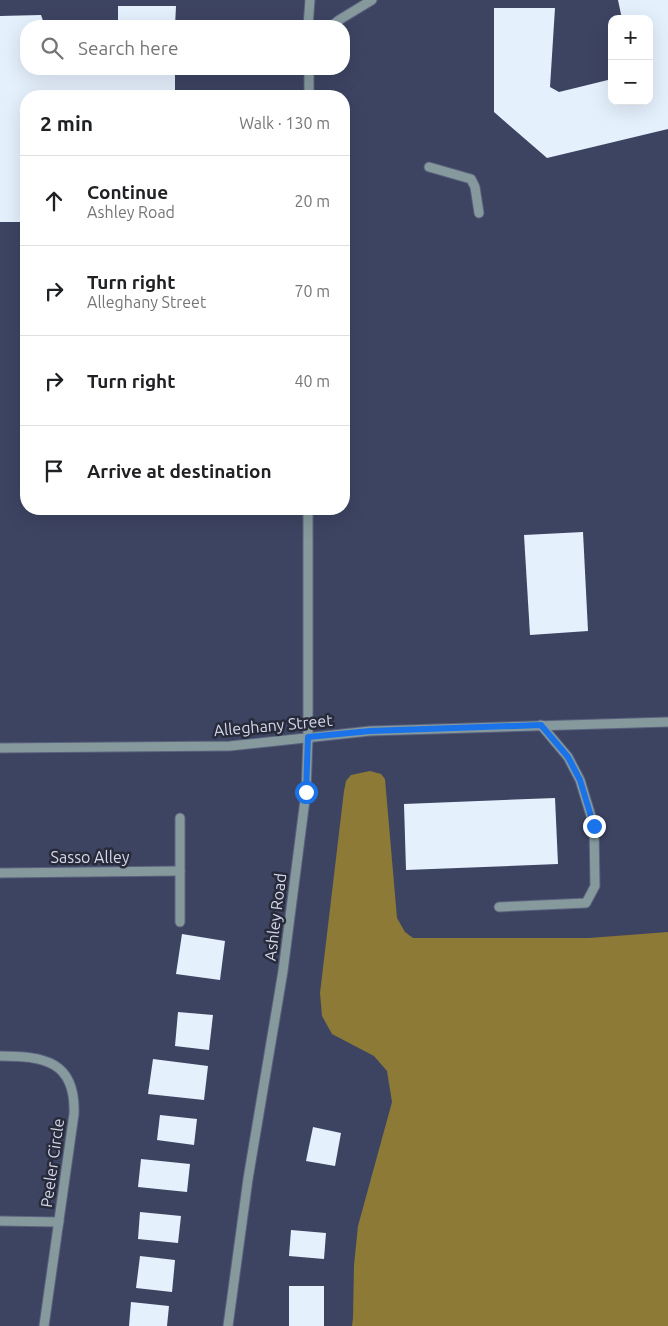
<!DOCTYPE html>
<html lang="en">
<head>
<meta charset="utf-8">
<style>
  body { margin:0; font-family:Ubuntu,sans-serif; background:#f2f2f2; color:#202124 }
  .controls { position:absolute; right:15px; top:15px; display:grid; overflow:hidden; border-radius:10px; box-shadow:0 5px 20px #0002 }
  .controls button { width:45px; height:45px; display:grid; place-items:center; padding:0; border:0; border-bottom:1px solid #e0e0e0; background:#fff; color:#202124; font:25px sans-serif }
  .stop { position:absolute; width:15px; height:15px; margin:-11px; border:4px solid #1a73e8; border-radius:50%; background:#fff }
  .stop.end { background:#1a73e8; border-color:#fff; box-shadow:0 1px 5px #0008 }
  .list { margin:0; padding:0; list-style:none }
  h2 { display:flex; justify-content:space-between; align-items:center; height:65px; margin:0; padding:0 20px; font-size:21px }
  h2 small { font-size:16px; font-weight:400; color:#757577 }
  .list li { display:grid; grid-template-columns:32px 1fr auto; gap:15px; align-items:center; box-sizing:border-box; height:90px; padding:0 20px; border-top:1px solid #e0e0e0 }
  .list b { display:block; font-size:19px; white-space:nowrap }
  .list p { margin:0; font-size:16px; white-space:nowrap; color:#757577 }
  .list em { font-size:16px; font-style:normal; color:#757577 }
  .icon { flex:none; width:28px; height:28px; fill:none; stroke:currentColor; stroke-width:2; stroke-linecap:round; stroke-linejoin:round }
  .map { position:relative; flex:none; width:668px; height:1326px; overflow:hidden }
  .search { position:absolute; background:#fff; box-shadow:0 5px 20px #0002; left:20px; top:20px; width:330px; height:55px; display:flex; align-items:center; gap:12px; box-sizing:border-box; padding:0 18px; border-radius:20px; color:#757577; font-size:19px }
  .panel { position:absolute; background:#fff; box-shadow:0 5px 20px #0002; left:20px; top:90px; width:330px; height:425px; border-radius:20px }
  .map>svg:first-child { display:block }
</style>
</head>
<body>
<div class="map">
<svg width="668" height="1326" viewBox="0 0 668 1326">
  <rect width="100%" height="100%" fill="#3d4462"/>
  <path fill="#8d7a36" d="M370,771L381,774L385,779L397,918L405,932L413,938H589L668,932V1326H352L353,1318L354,1265L358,1226L392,1102L387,1071L374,1056L332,1034L322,1016L320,993L344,791L346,781L351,775Z"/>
  <g fill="#e5f0fd">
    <path d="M618,0H668V129L547,158L494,112V8H555L550,87L559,92L612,79V101H649V19H622Z"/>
    <path d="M118,6H176L175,26H118Z"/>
    <path d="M41,15L45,26H26V69H175V96H26V222H0V16Z"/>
    <path d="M583,532L588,631L530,635L524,535Z"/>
    <path d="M555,798L558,864L406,870L404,804Z"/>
    <path d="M182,934L225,941L220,980L176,974Z"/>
    <path d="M178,1012L213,1015L209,1050L175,1046Z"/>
    <path d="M153,1059L208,1066L204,1100L148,1094Z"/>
    <path d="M160,1115L197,1119L194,1145L157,1140Z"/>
    <path d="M313,1127L341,1133L335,1166L306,1161Z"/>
    <path d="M141,1159L190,1164L187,1192L138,1187Z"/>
    <path d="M140,1212L181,1216L178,1243L138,1239Z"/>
    <path d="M291,1230L326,1233L324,1259L289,1256Z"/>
    <path d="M140,1256L175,1260L172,1292L136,1288Z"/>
    <rect x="289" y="1286" width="35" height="40"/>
    <path d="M131,1302L169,1306L167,1326H129Z"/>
  </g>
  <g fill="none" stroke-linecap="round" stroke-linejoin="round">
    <defs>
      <g id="minor">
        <path d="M308,26L310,0"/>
        <path d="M332,26L339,20L372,0"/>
        <path d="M309,69V96"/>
        <path d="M429,167L471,179L475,187L479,213"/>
        <path d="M0,748L230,746L370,731L668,722"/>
        <path d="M180,818V922"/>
        <path d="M0,873L180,871"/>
        <path d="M499,907L586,903L595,886L594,826L580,780L568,757L541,725"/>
        <path d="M0,1056C44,1056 76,1061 74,1114L44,1326"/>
        <path d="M0,1221L59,1222"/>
        <path d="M228,1326L248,1179L283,971L306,792L308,737V509"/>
      </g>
    </defs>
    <use href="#minor" stroke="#5b627d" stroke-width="11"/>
    <use href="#minor" stroke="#869a9e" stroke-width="9"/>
  </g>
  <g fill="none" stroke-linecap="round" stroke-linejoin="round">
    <path stroke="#1a73e8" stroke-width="6" d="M306,792L308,737L370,731L541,725L568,757L580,780L594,826"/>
  </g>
  <g text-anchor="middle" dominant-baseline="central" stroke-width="5" stroke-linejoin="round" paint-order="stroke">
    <g font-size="16" fill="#d3d8eb" stroke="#282b3a">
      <text transform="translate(273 725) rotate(-5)">Alleghany Street</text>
      <text x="90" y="857">Sasso Alley</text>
      <text transform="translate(275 917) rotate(-83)">Ashley Road</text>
      <text transform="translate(52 1163) rotate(-82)">Peeler Circle</text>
    </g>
  </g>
</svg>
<div class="controls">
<button>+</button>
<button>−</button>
</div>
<div class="stop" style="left:306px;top:792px"></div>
<div class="stop end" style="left:594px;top:826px"></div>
<div class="search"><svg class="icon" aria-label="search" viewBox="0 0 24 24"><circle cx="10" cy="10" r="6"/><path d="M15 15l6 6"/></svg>Search here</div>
<section class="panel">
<h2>2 min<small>Walk · 130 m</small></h2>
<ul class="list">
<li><svg class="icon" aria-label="ahead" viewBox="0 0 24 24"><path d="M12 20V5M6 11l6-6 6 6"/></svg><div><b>Continue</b><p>Ashley Road</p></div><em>20 m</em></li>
<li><svg class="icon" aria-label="right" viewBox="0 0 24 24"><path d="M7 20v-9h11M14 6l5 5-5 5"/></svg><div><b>Turn right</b><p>Alleghany Street</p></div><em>70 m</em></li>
<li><svg class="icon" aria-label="right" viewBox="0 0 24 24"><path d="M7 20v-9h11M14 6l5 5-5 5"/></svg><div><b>Turn right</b></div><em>40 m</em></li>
<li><svg class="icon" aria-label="arrive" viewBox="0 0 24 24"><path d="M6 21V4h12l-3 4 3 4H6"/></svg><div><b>Arrive at destination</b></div></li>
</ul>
</section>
</div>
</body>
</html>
